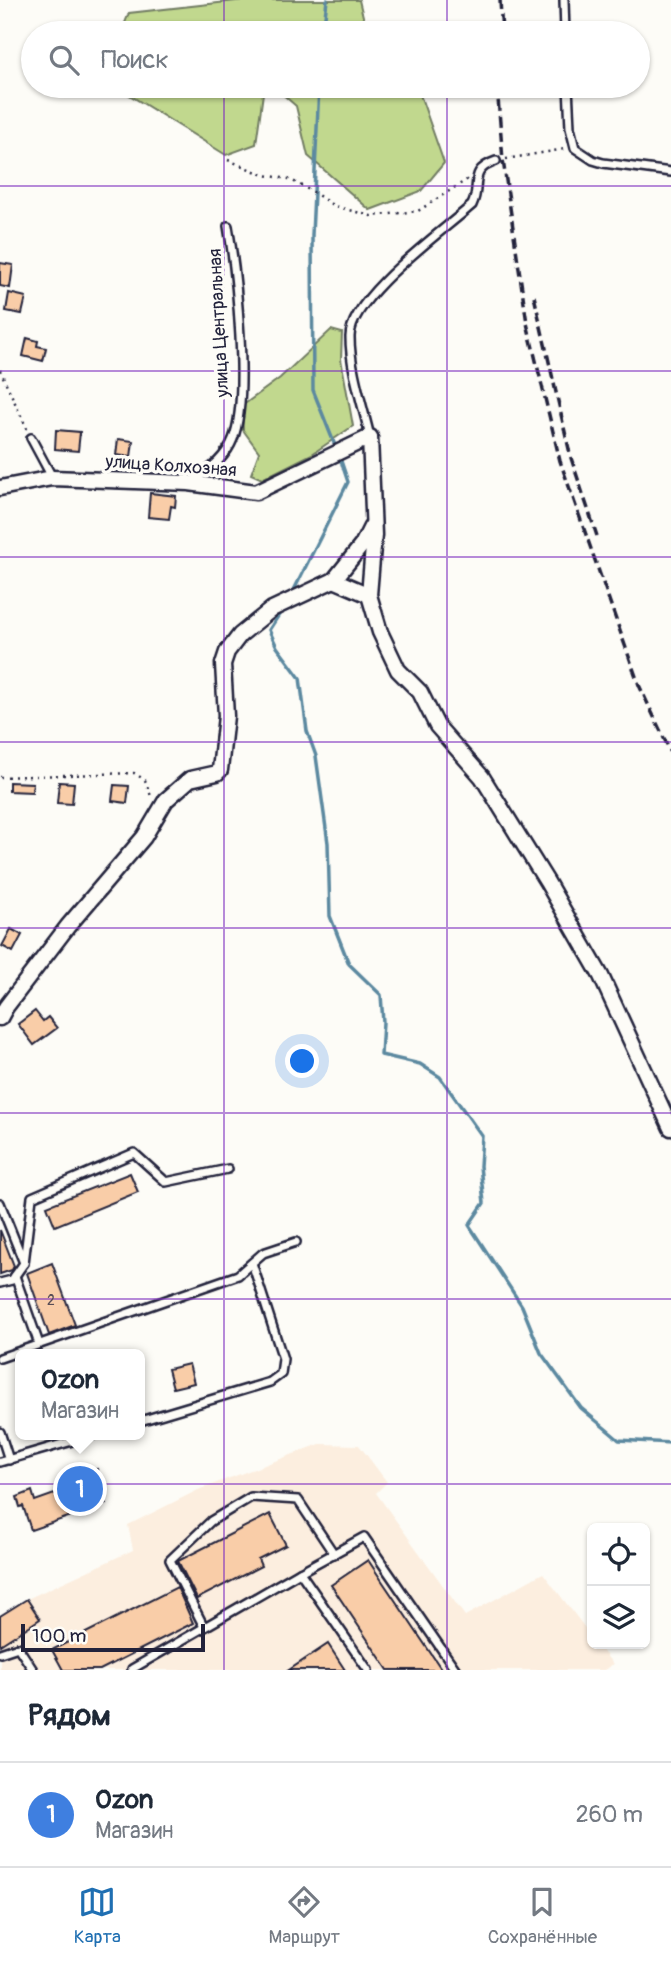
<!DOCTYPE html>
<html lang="ru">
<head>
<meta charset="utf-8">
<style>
  body { margin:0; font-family:Pangolin,sans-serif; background:#f6f6f7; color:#1f2937 }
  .controls { position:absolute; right:21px; bottom:21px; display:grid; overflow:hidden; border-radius:10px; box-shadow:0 2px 5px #0004 }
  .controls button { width:63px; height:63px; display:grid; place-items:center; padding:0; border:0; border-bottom:2px solid #e0e1e3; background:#fff; color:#1f2937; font:35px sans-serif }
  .scale { position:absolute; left:21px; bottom:18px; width:184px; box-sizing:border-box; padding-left:7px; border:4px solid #22223b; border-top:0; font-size:19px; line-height:24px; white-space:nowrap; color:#22223b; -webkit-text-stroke:5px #fdfcf7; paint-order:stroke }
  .you { position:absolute; left:303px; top:1062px; width:24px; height:24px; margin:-18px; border:5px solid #fff; border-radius:50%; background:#1a73e8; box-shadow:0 0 0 10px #1a73e833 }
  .badge { display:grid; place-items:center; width:46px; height:46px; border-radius:50%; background:#1f6fb2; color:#fff; font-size:23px; font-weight:700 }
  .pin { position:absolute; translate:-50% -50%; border:4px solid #fff; box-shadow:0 2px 7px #0006 }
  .popup { position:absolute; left:15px; top:1349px; width:130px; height:91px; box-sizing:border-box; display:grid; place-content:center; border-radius:10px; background:#fff; filter:drop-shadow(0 2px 5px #0005); font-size:23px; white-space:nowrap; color:#747a83 }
  .popup b { font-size:26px; color:#1f2937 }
  .popup::after { content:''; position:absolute; left:50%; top:100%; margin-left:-14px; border:14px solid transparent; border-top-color:#fff }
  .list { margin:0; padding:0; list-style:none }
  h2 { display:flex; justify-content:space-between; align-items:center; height:91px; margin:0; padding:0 28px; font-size:30px }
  h2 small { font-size:23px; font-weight:400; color:#747a83 }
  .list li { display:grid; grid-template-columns:46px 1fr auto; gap:21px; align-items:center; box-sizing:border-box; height:105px; padding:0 28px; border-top:2px solid #e0e1e3 }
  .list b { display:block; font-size:26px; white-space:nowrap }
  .list p { margin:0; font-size:23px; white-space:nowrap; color:#747a83 }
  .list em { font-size:23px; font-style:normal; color:#747a83 }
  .icon { flex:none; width:38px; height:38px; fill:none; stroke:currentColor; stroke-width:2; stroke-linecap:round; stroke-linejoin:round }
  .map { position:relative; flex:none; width:671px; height:1670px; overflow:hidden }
  .search { position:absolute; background:#fff; box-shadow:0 2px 5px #0004; left:21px; right:21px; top:21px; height:77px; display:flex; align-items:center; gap:18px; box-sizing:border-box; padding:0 24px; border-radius:38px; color:#747a83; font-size:26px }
  .sheet { height:196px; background:#fff }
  nav { display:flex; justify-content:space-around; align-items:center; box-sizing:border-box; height:98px; border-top:2px solid #e0e1e3; background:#fff; font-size:19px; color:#747a83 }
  nav a { display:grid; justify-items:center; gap:4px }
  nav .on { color:#1f6fb2 }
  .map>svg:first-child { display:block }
</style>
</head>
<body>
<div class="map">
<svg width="671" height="1670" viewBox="0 0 671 1670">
  <rect width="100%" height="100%" fill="#fdfcf7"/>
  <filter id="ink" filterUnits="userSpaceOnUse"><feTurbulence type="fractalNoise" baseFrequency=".0143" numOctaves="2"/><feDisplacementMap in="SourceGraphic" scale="14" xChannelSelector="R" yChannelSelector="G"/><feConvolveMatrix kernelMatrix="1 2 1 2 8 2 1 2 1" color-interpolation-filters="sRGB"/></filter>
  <g filter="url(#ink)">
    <path fill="#fceedf" d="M320,1444L359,1445L387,1482L376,1493L465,1616L543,1573L592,1637V1644H597L613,1664L604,1670H0V1616L27,1599L133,1550L128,1525L198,1490Z"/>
    <g fill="#c1d88e" stroke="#727d64" stroke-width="2">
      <path d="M245,0H359L367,33H121L129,13Z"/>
      <path d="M119,86H264L256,144L226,155L120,89Z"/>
      <path d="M273,86H417L444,163L421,191L370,210L308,156L296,106Z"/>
      <path d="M331,330L342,333L341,359L353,426L312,454L262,479L251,474L259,452L243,430L242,406L280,378Z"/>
    </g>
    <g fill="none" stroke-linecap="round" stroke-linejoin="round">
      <g stroke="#5c89a0" stroke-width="3.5">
        <path d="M323,33L327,0"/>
        <path d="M319,86L312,235L313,390L336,448"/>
        <path d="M292,594L348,482L339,455"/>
        <path d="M282,610L269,630L277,647L300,678L307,731L316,756L328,843L330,916L349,964L381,995L383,1022L381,1055L420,1064L440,1077L482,1136L480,1166L484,1203L469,1225L522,1306L541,1353L581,1408L619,1440L671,1443"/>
      </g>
    </g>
    <g fill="#f9cda8" stroke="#22223b" stroke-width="2">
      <path d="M0,263L13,265L10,288L0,286Z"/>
      <path d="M9,293L26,297L22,314L6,311Z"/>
      <path d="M27,338L38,341L37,346L46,348L43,361L23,356Z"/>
      <path d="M56,430L80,432L78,451L55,449Z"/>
      <path d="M118,439L133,441L131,457L116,455Z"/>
      <path d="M150,493L176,496L175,507L171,506L169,519L148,517Z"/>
      <path d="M9,782L33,783L32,792L9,791Z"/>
      <path d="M59,782L74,783L72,804L57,803Z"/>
      <path d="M114,785L129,786L127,803L112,801Z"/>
      <path d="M11,929L22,935L13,952L2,946Z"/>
      <path d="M35,1011L43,1021L48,1017L57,1028L34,1045L18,1024Z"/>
      <path d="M130,1173L138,1192L55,1226L47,1206Z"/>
      <path d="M0,1230L14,1266L12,1270L0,1274Z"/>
      <path d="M52,1263L75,1325L49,1335L27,1273Z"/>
      <path d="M189,1364L194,1383L173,1388L168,1369Z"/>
      <path d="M97,1469L100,1480H98L106,1504L31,1530L23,1506L20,1507L17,1497L32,1491L35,1501L83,1484L79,1475Z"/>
      <path d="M270,1514L286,1545L258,1559L261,1566L197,1599L178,1561Z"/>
      <path d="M368,1560L442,1670H388L331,1585Z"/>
      <path d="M177,1587L193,1623L100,1670H63L52,1650Z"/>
      <path d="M27,1599L40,1619L0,1645V1616Z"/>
      <path d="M328,1644L345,1670H289Z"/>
    </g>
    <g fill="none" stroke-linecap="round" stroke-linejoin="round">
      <defs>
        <g id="lane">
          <path d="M564,0L565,33"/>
          <path d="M568,86L570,128L575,148L593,160L603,163L671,172"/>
          <path d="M370,437C363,406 350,369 350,337C350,297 442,232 472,205C482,185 467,171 496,161"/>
          <path d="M31,438L52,477"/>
          <path d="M192,481C209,471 226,457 233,439C250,398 236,272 228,226"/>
          <path d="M0,1203L24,1263L12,1280L0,1283"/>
          <path d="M24,1263L32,1197L134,1153L166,1182L228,1169"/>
          <path d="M15,1276L39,1344"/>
          <path d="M0,1358L238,1275L263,1253L296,1242"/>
          <path d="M140,1421L270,1382L281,1374L283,1359L252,1263"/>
          <path d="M0,1432L9,1460"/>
          <path d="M0,1462L93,1435"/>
          <path d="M300,1572L364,1537L456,1670"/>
          <path d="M204,1627L170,1560L211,1521L251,1497L298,1500L334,1554"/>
          <path d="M0,1653L18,1647L33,1670"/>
          <path d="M132,1669L300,1572L368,1670"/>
        </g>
        <g id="street">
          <path d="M0,488L52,478L189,483L256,492L370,437L374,535L369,595L380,632L398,670L420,692L437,726L482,777L547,882L601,976L671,1128"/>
          <path d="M369,595L334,580L362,545L371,527"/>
          <path d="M0,1018L6,1007L68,926L144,837L166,800L190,779L217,773L220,770L226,716L223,664L227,652L240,635L272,609L334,580"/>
        </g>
      </defs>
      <use href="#lane" stroke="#22223b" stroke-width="12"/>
      <use href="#street" stroke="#22223b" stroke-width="19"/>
      <g stroke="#22223b" stroke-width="2.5" stroke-dasharray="2 5" stroke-linecap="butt">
        <path d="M506,159L565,149"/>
        <path d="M228,160L264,175L289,179L313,192L334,206L371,216L418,211L468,179"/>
        <path d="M0,370L28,431"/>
        <path d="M0,777L134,773L145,780L152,799"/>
      </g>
      <use href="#lane" stroke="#fdfcf7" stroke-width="7"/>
      <use href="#street" stroke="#fdfcf7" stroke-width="14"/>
      <g stroke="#22223b" stroke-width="3.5" stroke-dasharray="10 5" stroke-linecap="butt">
        <path d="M500,0L502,33"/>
        <path d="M497,86L503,160L527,323L560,461L639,685L671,753"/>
        <path d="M534,296L571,458L597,536"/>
      </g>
    </g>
  </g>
  <path fill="none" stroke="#7b2cbf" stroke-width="2" stroke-opacity="0.55" d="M224,0V33M447,0V33M224,86V1670M447,86V1670M0,186H671M0,371H671M0,557H671M0,742H671M0,928H671M0,1113H671M0,1299H671M0,1484H671"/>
  <g text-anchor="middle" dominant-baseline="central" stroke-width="7" stroke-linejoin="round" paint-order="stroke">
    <g font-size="14" fill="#584d56">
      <text x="51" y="1300">2</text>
    </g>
    <g font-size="18" fill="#22223b" stroke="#fdfcf7">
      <text transform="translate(219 323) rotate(-93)">улица Центральная</text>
      <text transform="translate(171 466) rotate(4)">улица Колхозная</text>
    </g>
  </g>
</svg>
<div class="controls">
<button><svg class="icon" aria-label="locate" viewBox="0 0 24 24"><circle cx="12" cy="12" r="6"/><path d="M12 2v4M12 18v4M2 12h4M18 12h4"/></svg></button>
<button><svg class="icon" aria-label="layers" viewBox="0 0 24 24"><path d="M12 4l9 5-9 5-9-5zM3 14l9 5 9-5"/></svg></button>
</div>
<div class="scale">100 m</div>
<div class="you"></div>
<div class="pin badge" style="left:80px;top:1489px;background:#3f7fe0">1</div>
<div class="popup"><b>Ozon</b>Магазин</div>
<div class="search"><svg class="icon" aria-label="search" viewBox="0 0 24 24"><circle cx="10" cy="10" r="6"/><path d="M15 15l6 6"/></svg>Поиск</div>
</div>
<section class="sheet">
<h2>Рядом<small></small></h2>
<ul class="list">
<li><span class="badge" style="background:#3f7fe0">1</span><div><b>Ozon</b><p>Магазин</p></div><em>260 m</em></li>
</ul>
</section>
<nav>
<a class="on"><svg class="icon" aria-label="map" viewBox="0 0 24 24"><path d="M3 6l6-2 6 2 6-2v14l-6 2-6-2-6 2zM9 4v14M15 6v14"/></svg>Карта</a>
<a><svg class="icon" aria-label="directions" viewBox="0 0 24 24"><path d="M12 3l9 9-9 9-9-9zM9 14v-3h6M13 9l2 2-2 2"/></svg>Маршрут</a>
<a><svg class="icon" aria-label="saved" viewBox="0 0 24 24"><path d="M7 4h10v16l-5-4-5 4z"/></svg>Сохранённые</a>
</nav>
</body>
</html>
